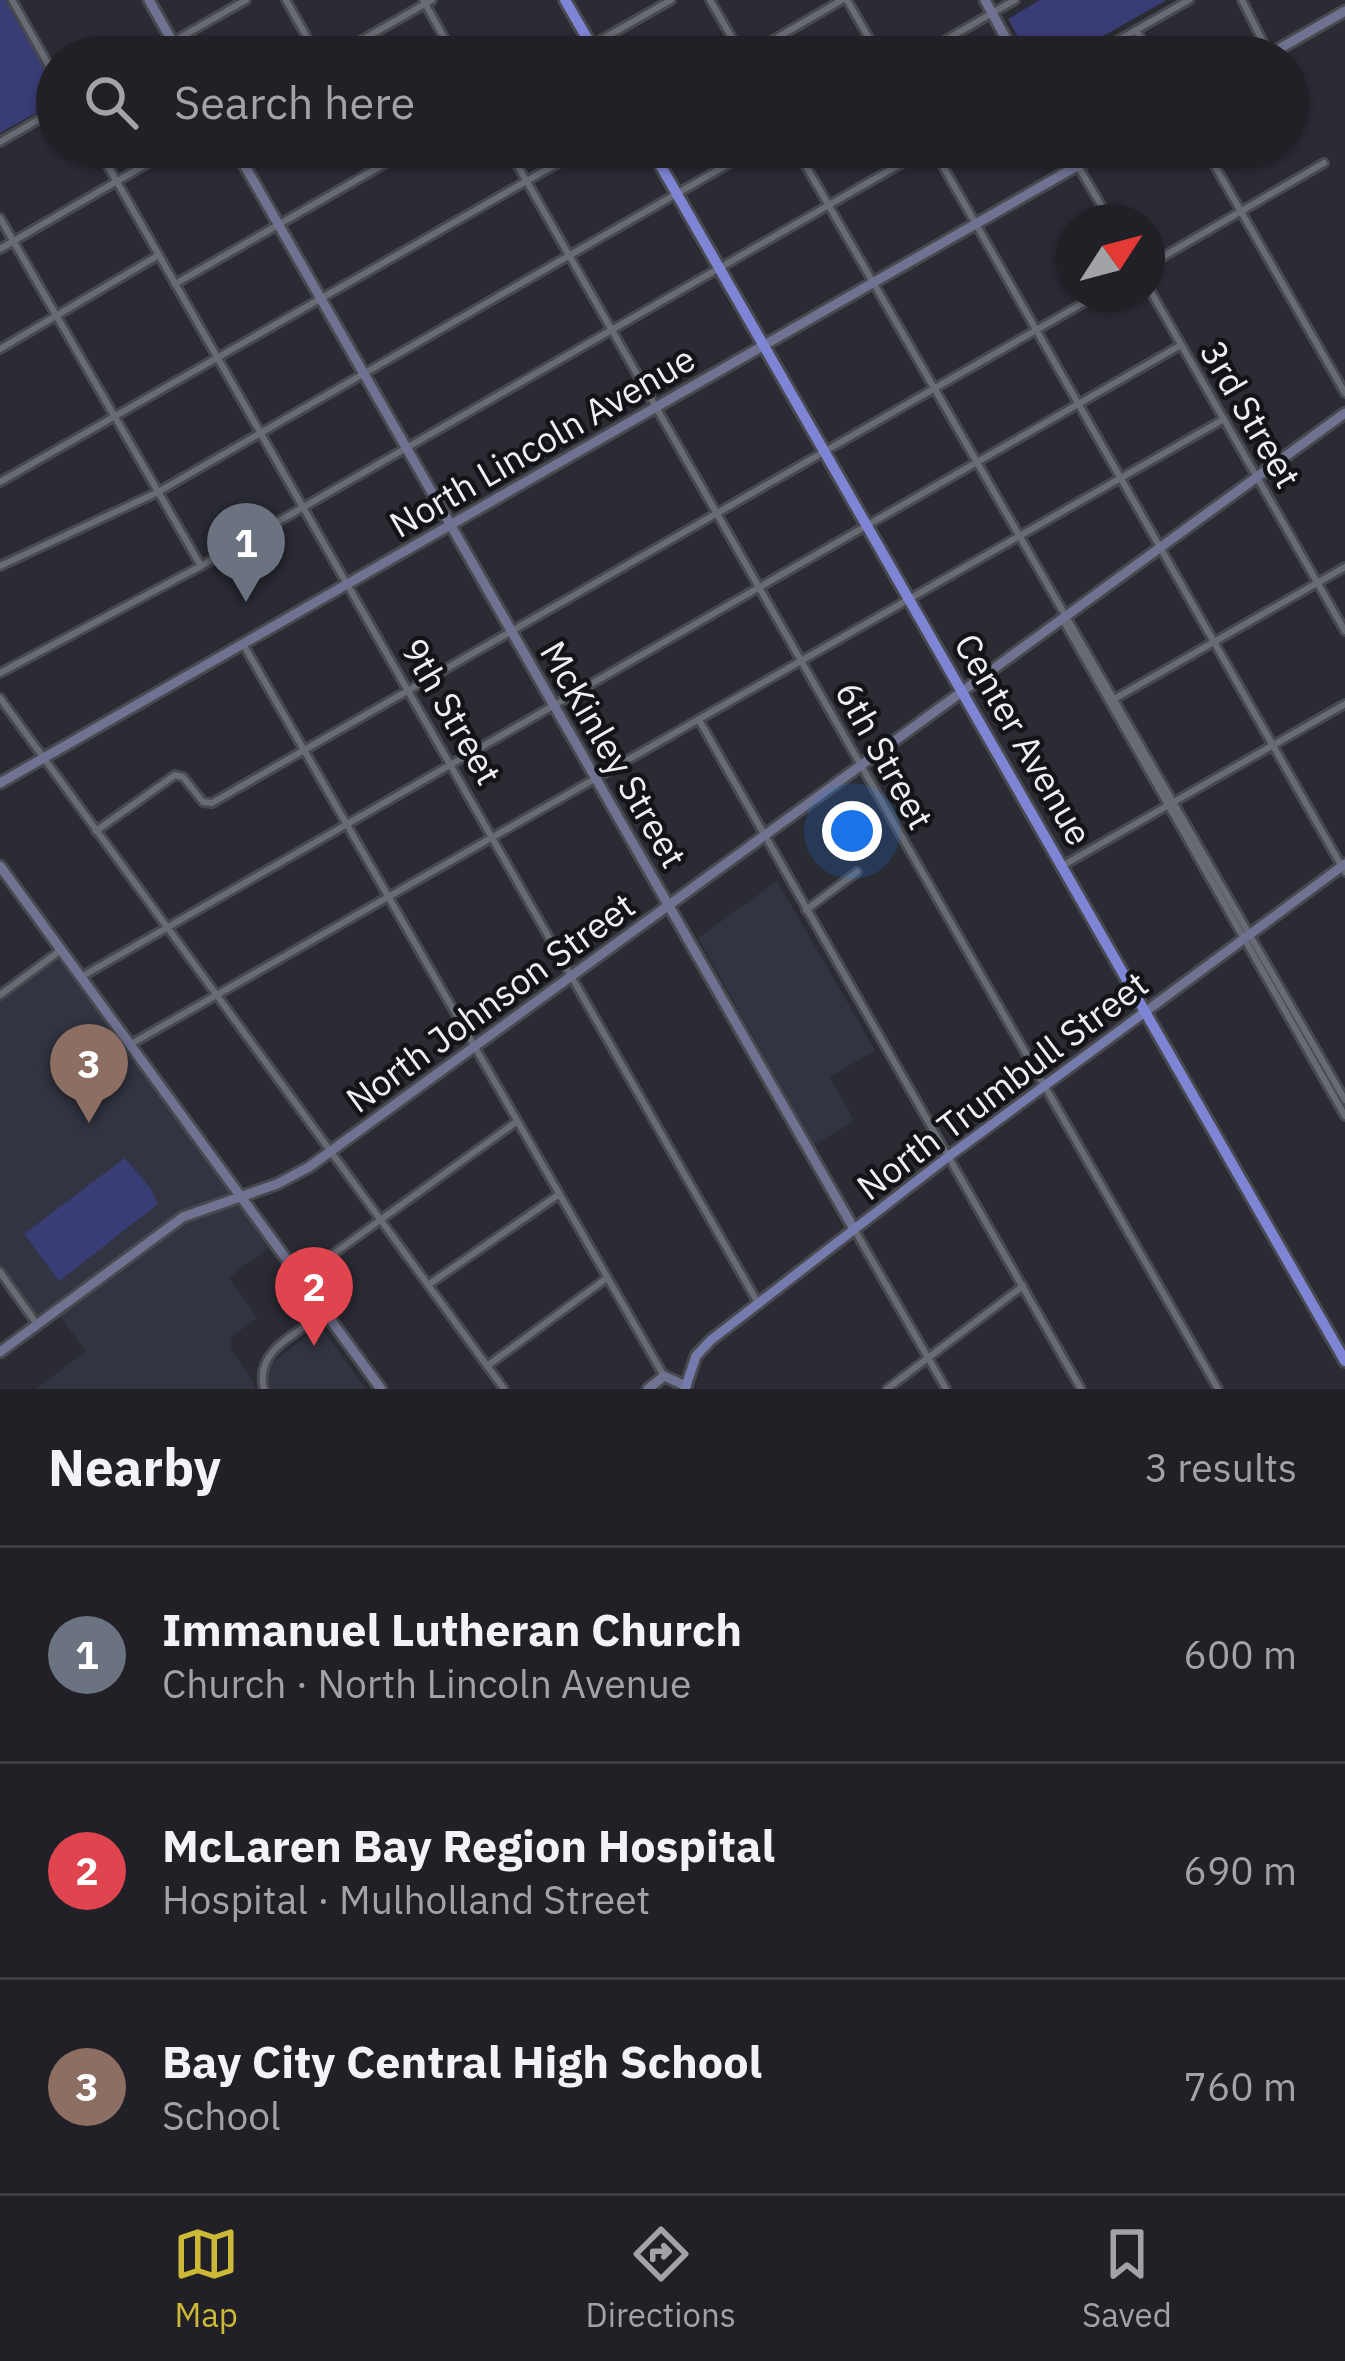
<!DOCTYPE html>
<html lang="en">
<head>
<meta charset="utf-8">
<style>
  body { margin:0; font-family:"IBM Plex Sans",sans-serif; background:#2d2d32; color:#f1f3f6 }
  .compass { position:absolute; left:1057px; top:204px; width:108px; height:108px; border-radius:50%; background:#202026; box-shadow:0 3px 9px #0004; rotate:54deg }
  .you { position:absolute; left:852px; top:831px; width:42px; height:42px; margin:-30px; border:9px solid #fff; border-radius:50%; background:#1a73e8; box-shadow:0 0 0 18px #1a73e833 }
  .badge { display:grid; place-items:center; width:78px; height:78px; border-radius:50%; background:#cdb938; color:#fff; font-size:39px; font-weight:700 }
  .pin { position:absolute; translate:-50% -99px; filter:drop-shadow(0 3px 6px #0008) }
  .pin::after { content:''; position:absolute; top:63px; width:42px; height:36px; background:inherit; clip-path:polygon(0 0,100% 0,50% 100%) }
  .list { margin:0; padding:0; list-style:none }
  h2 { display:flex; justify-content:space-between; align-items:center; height:156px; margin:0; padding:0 48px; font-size:51px }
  h2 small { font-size:39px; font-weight:400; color:#a2a3a7 }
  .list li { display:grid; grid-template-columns:78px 1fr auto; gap:36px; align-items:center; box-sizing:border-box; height:216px; padding:0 48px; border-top:3px solid #3d3e43 }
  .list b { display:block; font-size:45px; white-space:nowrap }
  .list p { margin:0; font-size:39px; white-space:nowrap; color:#a2a3a7 }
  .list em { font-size:39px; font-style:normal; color:#a2a3a7 }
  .icon { flex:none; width:66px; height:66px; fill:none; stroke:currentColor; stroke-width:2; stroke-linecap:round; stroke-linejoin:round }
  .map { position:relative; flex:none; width:1345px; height:1389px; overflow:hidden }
  .search { position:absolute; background:#202026; box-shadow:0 3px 9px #0004; left:36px; right:36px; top:36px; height:132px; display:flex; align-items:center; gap:30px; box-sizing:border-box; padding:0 42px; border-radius:66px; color:#a2a3a7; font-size:45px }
  .sheet { height:804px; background:#202026 }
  nav { display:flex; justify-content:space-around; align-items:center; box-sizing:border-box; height:168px; border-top:3px solid #3d3e43; background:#202026; font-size:33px; color:#a2a3a7 }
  nav a { display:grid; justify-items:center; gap:6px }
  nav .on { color:#cdb938 }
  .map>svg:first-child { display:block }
</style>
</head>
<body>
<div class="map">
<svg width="1345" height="1389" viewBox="0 0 1345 1389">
  <rect width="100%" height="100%" fill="#2a2b33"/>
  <g fill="#323441">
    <path d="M777,881L875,1050L830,1077L854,1121L814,1145L698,938Z"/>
    <path d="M57,957L270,1247L229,1277L257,1318L230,1338L232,1351L253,1381L254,1388L267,1379L268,1366L320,1326L366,1389H36L86,1351L53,1307L38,1319L0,1265V999Z"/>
  </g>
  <g fill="#393d75">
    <path d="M0,0H5L57,91V101L0,133Z"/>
    <path d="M1040,0H1165V1L1066,57H1029L1008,19Z"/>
    <path d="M125,1158L151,1189L158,1204L59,1281L24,1234Z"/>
  </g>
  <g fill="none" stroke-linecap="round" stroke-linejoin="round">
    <defs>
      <g id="street">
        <path d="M12,0L57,80"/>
        <path d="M286,0L318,57"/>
        <path d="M423,0L455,57"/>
        <path d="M710,0L743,57"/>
        <path d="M847,0L880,57"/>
        <path d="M1242,0L1269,54"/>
        <path d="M1136,30L1152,57"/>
        <path d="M146,57L246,0"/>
        <path d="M332,57L432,0"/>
        <path d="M571,57L671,0"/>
        <path d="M744,57L842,0"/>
        <path d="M916,57L1015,0"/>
        <path d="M1089,57L1189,0"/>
        <path d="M0,142L57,109"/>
        <path d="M97,147L758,1303"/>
        <path d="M507,147L1218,1389"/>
        <path d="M795,147L1345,1100"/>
        <path d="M932,147L1345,872"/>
        <path d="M1204,147L1345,393"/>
        <path d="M1078,166L1111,222"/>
        <path d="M0,218L201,566"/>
        <path d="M0,249L176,147"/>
        <path d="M1147,266L1324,163"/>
        <path d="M175,284L414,147"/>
        <path d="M1147,285L1345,631"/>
        <path d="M0,349L159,255"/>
        <path d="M0,482L586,147"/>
        <path d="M0,566L158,492L758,147"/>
        <path d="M1063,620L1345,1116"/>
        <path d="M243,644L664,1376"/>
        <path d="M0,673L201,566L930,147"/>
        <path d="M0,698L504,1389"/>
        <path d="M1116,698L1345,567"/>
        <path d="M699,720L1081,1389"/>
        <path d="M96,831L175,775L183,777L203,802L212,803L1099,294"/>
        <path d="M1062,866L1345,704"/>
        <path d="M806,910L857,872"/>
        <path d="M81,977L1181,345"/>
        <path d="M0,995L61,950"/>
        <path d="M131,1044L1224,419"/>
        <path d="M854,1229L946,1389"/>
        <path d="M0,1272L36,1323"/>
        <path d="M300,1278L516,1122"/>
        <path d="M428,1285L558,1195"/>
        <path d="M487,1366L607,1278"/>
        <path d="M264,1389C254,1350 298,1333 325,1313"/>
        <path d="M887,1389L1023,1286"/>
      </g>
      <g id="secondary">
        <path d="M149,0L181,57"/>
        <path d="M985,0L1016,57"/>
        <path d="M1265,57L1345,11"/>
        <path d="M234,147L854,1229"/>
        <path d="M1067,147L1078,166"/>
        <path d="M0,783L1110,147"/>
        <path d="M0,866L381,1389"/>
        <path d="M1145,1012L1345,864"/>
        <path d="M0,1352L183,1217L277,1184L309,1167L1345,413"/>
        <path d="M648,1389L664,1376L686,1386"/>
      </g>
      <path id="primary" d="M685,1389L696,1356L711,1340L949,1156L1145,1012"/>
      <g id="highway">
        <path d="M565,0L598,57"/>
        <path d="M650,147L1345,1361"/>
      </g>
    </defs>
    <use href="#street" stroke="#48494f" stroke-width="12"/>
    <use href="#secondary" stroke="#48494f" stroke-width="15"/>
    <use href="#primary" stroke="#48494f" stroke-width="15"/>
    <use href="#highway" stroke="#48494f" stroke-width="16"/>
    <use href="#street" stroke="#696b74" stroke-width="6"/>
    <use href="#secondary" stroke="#6f7391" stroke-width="9"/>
    <use href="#primary" stroke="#767bae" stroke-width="9"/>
    <use href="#highway" stroke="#7e85d4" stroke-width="10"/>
  </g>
  <g text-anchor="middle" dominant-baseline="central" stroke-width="9" stroke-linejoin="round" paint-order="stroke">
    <g font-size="36" fill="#eeeff5" stroke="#131418">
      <text transform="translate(1251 414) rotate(60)">3rd Street</text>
      <text transform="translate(542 441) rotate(-30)">North Lincoln Avenue</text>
      <text transform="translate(452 711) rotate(60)">9th Street</text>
      <text transform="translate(1024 739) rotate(60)">Center Avenue</text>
      <text transform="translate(614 754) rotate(60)">McKinley Street</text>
      <text transform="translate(885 755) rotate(61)">6th Street</text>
      <text transform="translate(490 1002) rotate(-36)">North Johnson Street</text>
      <text transform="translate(1002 1085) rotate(-37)">North Trumbull Street</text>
    </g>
  </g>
</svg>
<svg class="compass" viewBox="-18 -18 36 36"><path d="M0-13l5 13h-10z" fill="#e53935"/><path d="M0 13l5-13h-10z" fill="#a2a3a7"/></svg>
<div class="you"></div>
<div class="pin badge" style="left:246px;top:602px;background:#6b7280">1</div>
<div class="pin badge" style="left:314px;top:1346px;background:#e0444e">2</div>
<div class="pin badge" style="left:89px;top:1123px;background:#8d6e63">3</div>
<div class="search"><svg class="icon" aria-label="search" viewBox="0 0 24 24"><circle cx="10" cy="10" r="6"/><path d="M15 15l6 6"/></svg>Search here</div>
</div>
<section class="sheet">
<h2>Nearby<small>3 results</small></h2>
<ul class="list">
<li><span class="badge" style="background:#6b7280">1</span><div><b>Immanuel Lutheran Church</b><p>Church · North Lincoln Avenue</p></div><em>600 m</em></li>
<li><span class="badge" style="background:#e0444e">2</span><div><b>McLaren Bay Region Hospital</b><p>Hospital · Mulholland Street</p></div><em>690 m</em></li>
<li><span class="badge" style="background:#8d6e63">3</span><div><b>Bay City Central High School</b><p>School</p></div><em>760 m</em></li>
</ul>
</section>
<nav>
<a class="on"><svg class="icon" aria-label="map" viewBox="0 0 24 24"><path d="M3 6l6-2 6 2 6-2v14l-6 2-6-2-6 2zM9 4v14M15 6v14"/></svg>Map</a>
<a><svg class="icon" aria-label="directions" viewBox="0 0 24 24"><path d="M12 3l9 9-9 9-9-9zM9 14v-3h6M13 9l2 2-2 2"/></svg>Directions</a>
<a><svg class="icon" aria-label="saved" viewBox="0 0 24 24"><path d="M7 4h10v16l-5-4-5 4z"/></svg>Saved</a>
</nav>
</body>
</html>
